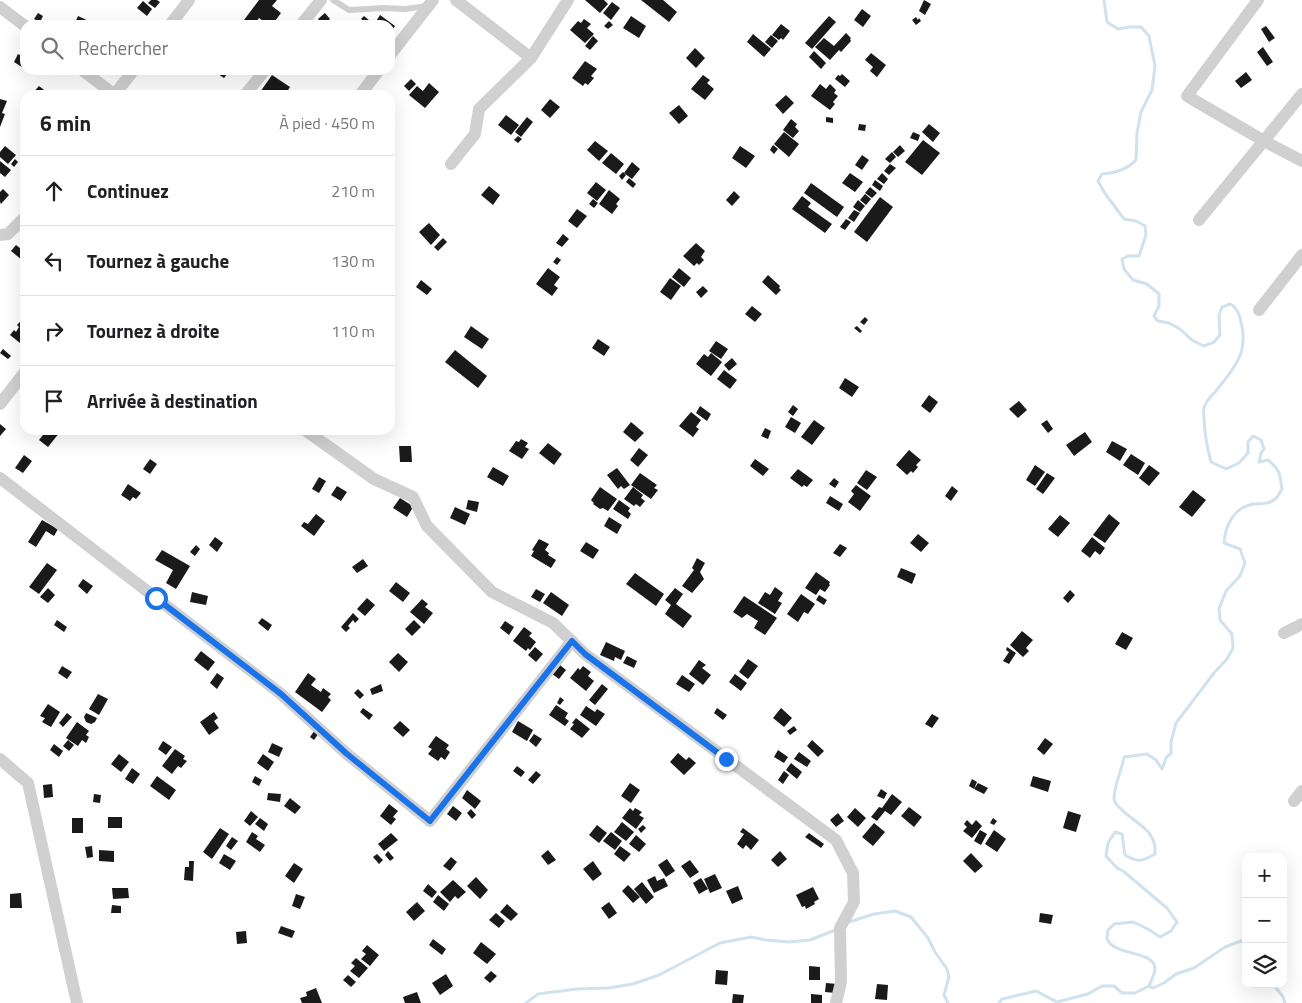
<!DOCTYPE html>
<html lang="fr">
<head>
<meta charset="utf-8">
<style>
  body { margin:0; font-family:"Titillium Web",sans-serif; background:#f6f6f6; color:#202124 }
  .controls { position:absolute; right:15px; bottom:15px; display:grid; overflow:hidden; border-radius:10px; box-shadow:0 5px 20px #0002 }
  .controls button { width:45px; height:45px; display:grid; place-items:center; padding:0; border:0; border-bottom:1px solid #e0e0e0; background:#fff; color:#202124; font:25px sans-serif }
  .stop { position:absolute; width:15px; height:15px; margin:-11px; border:4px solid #1a73e8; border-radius:50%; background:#fff }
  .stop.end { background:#1a73e8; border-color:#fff; box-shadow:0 1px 5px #0008 }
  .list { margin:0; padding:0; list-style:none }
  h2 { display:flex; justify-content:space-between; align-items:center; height:65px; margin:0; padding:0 20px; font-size:21px }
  h2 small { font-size:16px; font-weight:400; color:#757577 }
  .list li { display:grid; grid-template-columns:32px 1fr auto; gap:15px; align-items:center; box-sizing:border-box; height:70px; padding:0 20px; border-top:1px solid #e0e0e0 }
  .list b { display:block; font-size:19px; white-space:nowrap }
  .list em { font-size:16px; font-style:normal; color:#757577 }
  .icon { flex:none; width:28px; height:28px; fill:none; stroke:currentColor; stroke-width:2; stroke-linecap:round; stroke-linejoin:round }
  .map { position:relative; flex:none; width:1302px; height:1003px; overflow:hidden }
  .search { position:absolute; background:#fff; box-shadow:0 5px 20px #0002; left:20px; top:20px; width:375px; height:55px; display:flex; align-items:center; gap:12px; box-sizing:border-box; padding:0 18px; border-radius:15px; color:#757577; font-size:19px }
  .panel { position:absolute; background:#fff; box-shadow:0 5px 20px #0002; left:20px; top:90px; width:375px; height:345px; border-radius:15px }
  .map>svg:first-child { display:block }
</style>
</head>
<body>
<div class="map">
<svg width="1302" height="1003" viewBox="0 0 1302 1003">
  <rect width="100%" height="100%" fill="#fff"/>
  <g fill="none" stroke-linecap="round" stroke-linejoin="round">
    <g stroke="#cfe2ee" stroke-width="3">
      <path d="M1104,0L1107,22L1118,29L1129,27H1141L1149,36L1155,66L1152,90L1141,112L1137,133L1136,160C1127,170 1115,173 1102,174L1098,181L1104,192L1124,219L1136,221L1145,226L1146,235L1139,256H1128L1122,259L1124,269L1133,280L1147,284L1159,294V306L1154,316L1158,321L1169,323L1180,329L1192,340L1204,346L1214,342L1220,335L1219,315L1222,307L1230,304C1239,309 1240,317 1242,327C1248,355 1231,372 1215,392C1211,396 1205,403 1204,408C1203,411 1204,413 1204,416C1204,432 1207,447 1211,462L1226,469L1239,463L1248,453V442L1253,436L1261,440L1264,449L1261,453L1259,462L1268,460C1280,469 1280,475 1282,489C1280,492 1278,497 1275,499C1269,505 1260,503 1253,504C1234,508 1225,525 1224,543L1240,549L1245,563L1240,576L1226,591L1219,609L1220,620L1232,634L1233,648L1227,659L1214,673L1176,723L1171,742V753L1166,758L1162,769L1156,760L1147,754L1124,757C1122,770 1114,785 1114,798C1114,803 1117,805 1120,808C1135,824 1157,829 1155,854C1143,861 1138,863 1125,855L1122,834L1115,832L1108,843L1106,856L1117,868L1123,871L1167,908L1177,922L1171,931L1160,937L1148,929L1133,922L1114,924L1108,930C1108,931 1107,937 1107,938C1112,957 1156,949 1155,970C1154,975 1151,981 1149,986L1153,988L1164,983L1176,974L1194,968L1225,947L1246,939"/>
      <path d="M849,922L874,914L895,911L911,917L928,938L935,952L947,969L949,977L944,995L948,1003"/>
      <path d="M1273,984L1283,997L1285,1003"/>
      <path d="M526,1003L538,994L577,989L608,988L633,984L659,975L720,943L751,937L766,940L789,942L810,940L838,929"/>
      <path d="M999,1003L1002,999L1036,991L1057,1002L1088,994L1102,986H1114L1122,993H1135L1149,986"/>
    </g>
  </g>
  <g fill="#1a1a1a">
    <path d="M151,0H157L160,2L155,8L148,3Z"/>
    <path d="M259,0H277L272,6L281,13L272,25H268L259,18L254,25H243L241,24Z"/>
    <path d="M585,0H604L608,4L600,13Z"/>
    <path d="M641,0H663L677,12L669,22Z"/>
    <path d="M924,0L931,4L925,15L919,11Z"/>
    <path d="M143,1L152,9L147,16L137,8Z"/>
    <path d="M612,2L620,8L611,20L603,13Z"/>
    <path d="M862,9L871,16L863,27L854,20Z"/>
    <path d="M38,13L43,16L40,22L34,19Z"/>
    <path d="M325,13L330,19L323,25L318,19Z"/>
    <path d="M380,15L395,26L390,33V25H378L375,23Z"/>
    <path d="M78,16L91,22L89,25H74Z"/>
    <path d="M364,16L370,21L368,24L361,19Z"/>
    <path d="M631,16L646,26L639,38L623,28Z"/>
    <path d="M829,16L836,22L812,49L805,43Z"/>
    <path d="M916,17L918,20L919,18L921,21L916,25L912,20Z"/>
    <path d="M584,19L591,24L587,28L594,34L585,43L570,30L578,21L581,23Z"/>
    <path d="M609,21L613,25L608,29L604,26Z"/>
    <path d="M781,24L790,31L783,40L781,38L779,40L772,35Z"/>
    <path d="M1266,26L1275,38L1269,42L1261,29Z"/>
    <path d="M846,33L851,38L850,39L851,41L841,52L839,50L830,60L815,47L824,38L834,46Z"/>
    <path d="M753,34L771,49L764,57L747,42Z"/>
    <path d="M771,35L778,41L772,48L765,42Z"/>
    <path d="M593,36L598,41L590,50L585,46Z"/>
    <path d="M1263,47L1273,62L1267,66L1257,52Z"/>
    <path d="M695,48L705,58L696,68L686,58Z"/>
    <path d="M814,51L826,63L821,69L809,57Z"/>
    <path d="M871,53L886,65L877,77L870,71L873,67L865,60Z"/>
    <path d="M18,54L25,58V69L14,62Z"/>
    <path d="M585,61L597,69L591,76L594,78L588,85L585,83L583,86L572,78Z"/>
    <path d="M212,70H230L224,78Z"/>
    <path d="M1246,72L1252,80L1241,88L1235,81Z"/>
    <path d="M842,74L850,81L845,87L835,79L838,75L840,76Z"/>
    <path d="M272,75L290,87L285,95H258Z"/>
    <path d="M703,75L710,80L707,83L714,89L705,100L691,89Z"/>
    <path d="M411,79L416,84L409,91L404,86Z"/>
    <path d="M429,83L439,92L425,108L409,95L417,86L423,91Z"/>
    <path d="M820,84L826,89L830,84L836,90L834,93L838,96L833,102L835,104L830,110L811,96Z"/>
    <path d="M39,86L48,93L46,95H31Z"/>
    <path d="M786,95L794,103L783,114L775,105Z"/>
    <path d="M0,99L7,101L2,113L5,114L0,127Z"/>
    <path d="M550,99L560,107L550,118L541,110Z"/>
    <path d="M679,105L688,116L679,124L669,113Z"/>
    <path d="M506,115L519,125L511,135L498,125Z"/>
    <path d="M527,117L533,122L521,137L515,132Z"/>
    <path d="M826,117L833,118V123L826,122Z"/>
    <path d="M791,119L797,124L795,127L799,131L793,138L783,130Z"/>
    <path d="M859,124L866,125L865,131L858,130Z"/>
    <path d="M929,124L940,133L933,142L922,132Z"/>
    <path d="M784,132L799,144L789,157L774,144Z"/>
    <path d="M913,132L920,135L918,141L910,138Z"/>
    <path d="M518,136L522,139L518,143L514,140Z"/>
    <path d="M923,140L940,153L922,175L905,162Z"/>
    <path d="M595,141L608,151L599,161L587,150Z"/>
    <path d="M773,145L778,149L774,154L770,150Z"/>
    <path d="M900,145L905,151L898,157L893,152Z"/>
    <path d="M5,146L16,155L8,164L0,157V152Z"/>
    <path d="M740,146L755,156L746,168L732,158Z"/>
    <path d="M892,152L896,157L890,163L885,159Z"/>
    <path d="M611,153L624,164L616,174L602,163Z"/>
    <path d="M862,155L869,160L862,170L855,165Z"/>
    <path d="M15,159L18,162L14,167L11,164Z"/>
    <path d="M0,161L11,170L5,177L0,173Z"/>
    <path d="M632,162L640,169L632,179L624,173Z"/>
    <path d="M890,164L896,168L889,175L884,171Z"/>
    <path d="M623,172L626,175L622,180L619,176Z"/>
    <path d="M850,173L863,182L855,192L842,183Z"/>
    <path d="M882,173L888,179L884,184L877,179Z"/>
    <path d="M629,178L636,184L633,188L626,182Z"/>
    <path d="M875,180L883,186L880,191L872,185Z"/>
    <path d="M596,182L606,190L597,201L587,193Z"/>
    <path d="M811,183L844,207L837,217L804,193Z"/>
    <path d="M489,186L500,195L493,205L481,195Z"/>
    <path d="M870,187L877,193L872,198L865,193Z"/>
    <path d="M3,189L9,195L1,204L0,202V192Z"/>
    <path d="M609,190L620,199L616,204L618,206L612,214L599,204Z"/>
    <path d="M734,191L740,197L732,206L726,200Z"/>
    <path d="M865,194L871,199L866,205L860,200Z"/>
    <path d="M802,196L811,203L808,207L832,224L825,233L792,209Z"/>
    <path d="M880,197L893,207L867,242L854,232Z"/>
    <path d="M593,199L598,203L594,208L589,204Z"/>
    <path d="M858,200L865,206L860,212L853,207Z"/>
    <path d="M577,209L587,216L577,228L568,221Z"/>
    <path d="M854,210L860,213L854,222L848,218Z"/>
    <path d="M846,219L851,222L845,230L840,227Z"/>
    <path d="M429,223L440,235L431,245L419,232Z"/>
    <path d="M563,234L569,239L562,247L556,243Z"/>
    <path d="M443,238L447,242L438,251L434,247Z"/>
    <path d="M696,243L705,251L701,257L704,260L699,265L697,263L694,266L683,256Z"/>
    <path d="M16,245L25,252V257L22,260L11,251Z"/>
    <path d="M557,257L561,260L557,265L553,262Z"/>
    <path d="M548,268L560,277L554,285L558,288L552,296L536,284Z"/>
    <path d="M679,268L691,278L684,287L672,277Z"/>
    <path d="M768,275L780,286L779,288L781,290L776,295L762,282Z"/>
    <path d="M670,278L681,286L671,300L660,292Z"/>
    <path d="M421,280L432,289L427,295L416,287Z"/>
    <path d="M703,286L708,291L701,298L696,292Z"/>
    <path d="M752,306L762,314L755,322L745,314Z"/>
    <path d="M25,316V337L20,343L10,335L14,330L16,332L19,327L17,325Z"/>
    <path d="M865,317L868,320L864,325L860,322Z"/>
    <path d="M471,326L489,339L482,349L464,337Z"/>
    <path d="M857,326L862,331L860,333L854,328Z"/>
    <path d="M598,339L610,347L604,356L592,348Z"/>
    <path d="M716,341L728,349L721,359L709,351Z"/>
    <path d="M3,349L11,356L8,359L0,353Z"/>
    <path d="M455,350L487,376L478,388L445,362Z"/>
    <path d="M711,353L722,362L711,376L696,364L704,354L708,357Z"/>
    <path d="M732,358L737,364L729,371L724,365Z"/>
    <path d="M724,370L737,380L730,389L717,379Z"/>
    <path d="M845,378L859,387L852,397L839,388Z"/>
    <path d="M929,395L938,402L930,413L921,406Z"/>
    <path d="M1019,401L1027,410L1018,418L1009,409Z"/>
    <path d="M793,405L798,409L793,416L788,412Z"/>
    <path d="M700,406L711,414L707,421L696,413Z"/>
    <path d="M691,412L701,420L696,427L699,429L693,437L679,426Z"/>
    <path d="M791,417L801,423L795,433L785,427Z"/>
    <path d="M814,420L825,428L812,445L801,437Z"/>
    <path d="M1047,420L1053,429L1048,433L1041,424Z"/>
    <path d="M631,422L644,433L635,442L623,432Z"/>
    <path d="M0,424L6,429L0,436Z"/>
    <path d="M765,428L771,431L768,439L761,436Z"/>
    <path d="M47,430H58L60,432L48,447L39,440Z"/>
    <path d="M1085,432L1092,442L1074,456L1066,445Z"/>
    <path d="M521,439L528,443L525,447L529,449L522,459L509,451L516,441L519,442Z"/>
    <path d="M1112,441L1127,449L1120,461L1106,452Z"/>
    <path d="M548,443L562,454L554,465L539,453Z"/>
    <path d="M399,446H411L412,462H400Z"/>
    <path d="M639,448L648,455L638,467L630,460Z"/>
    <path d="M909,450L921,460L916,465L918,467L913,473L911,471L907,475L896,465Z"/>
    <path d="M1131,454L1145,463L1138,475L1123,465Z"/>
    <path d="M24,455L32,461L23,473L15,468Z"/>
    <path d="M150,459L157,464L150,474L143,469Z"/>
    <path d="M755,459L769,469L763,476L750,466Z"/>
    <path d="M1035,465L1045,472L1035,486L1026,480Z"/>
    <path d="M1149,465L1160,473L1149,486L1139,478Z"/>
    <path d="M493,467L509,476L503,486L487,477Z"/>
    <path d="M617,468L630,485L624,489L621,486L618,489L607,475Z"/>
    <path d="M798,469L813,480L807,487L804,485L802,487L790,478Z"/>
    <path d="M866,470L877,477L867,490L857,483Z"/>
    <path d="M640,473L657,485L654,488L658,490L651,499L631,485Z"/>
    <path d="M1047,473L1055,478L1043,494L1036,489Z"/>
    <path d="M319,477L326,481L319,493L312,489Z"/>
    <path d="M834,478L839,482L835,488L829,484Z"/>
    <path d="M128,484L141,493L136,499L133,497L130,501L121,495Z"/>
    <path d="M856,485L871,496L860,511L848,502L854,494L851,491Z"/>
    <path d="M337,486L347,492L341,501L331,495Z"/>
    <path d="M952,486L958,491L951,501L945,496Z"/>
    <path d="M600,487L617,499L608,511L603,508L600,509L593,504L594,503L591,500Z"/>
    <path d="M633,487L643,495L641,498L645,501L640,507L636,504L634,506L624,499Z"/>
    <path d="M1193,490L1206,500L1192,517L1179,507Z"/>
    <path d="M830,496L843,504L839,511L826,503Z"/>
    <path d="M400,498L411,505L412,509L407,517L393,508Z"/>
    <path d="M468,500L479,502L477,512L466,509Z"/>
    <path d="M619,500L630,508L628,511L631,514L628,519L613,509Z"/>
    <path d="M455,507L470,514L465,525L450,518Z"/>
    <path d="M316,514L325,521L314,536L301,526L304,522L308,524Z"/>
    <path d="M1109,514L1120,523L1105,543L1093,535Z"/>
    <path d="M1060,515L1070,523L1058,537L1048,529Z"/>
    <path d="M609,517L622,525L617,534L604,526Z"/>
    <path d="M42,520L58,529L54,536L46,531L36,547L28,542Z"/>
    <path d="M918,534L929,543L921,552L910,543Z"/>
    <path d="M215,537L223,543L217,552L209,545Z"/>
    <path d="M1092,537L1105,548L1100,555L1095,551L1090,558L1081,551Z"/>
    <path d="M539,539L549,544L545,550L549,553L548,555L556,560L551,568L531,556L534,551L532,550Z"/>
    <path d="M586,542L599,550L593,559L580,551Z"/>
    <path d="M840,544L847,548L840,557L833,553Z"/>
    <path d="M196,545L200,549L195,556L190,552Z"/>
    <path d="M162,550L190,566L176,589L166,583L173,570L155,560Z"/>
    <path d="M697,558L705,563L700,572L704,579L692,593L682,586L694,570L692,568Z"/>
    <path d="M363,559L368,566L357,573L352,567Z"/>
    <path d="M47,563L57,570L39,594L29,587Z"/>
    <path d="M901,568L916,574L912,584L897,577Z"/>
    <path d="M816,572L830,582L829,584L830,585L825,592L820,589L816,595L805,588Z"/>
    <path d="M635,573L664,594L656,606L626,584Z"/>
    <path d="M83,579L93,586L87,594L78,586Z"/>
    <path d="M396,582L410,593L403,602L389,591Z"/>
    <path d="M775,587L783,593L778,601L782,603L775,614L758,603L765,592L770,595Z"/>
    <path d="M48,588L55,595L48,603L40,597Z"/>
    <path d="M675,588L683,594L676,604L692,616L683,628L665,614L671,605L665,600Z"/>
    <path d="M536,589L545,594L540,602L531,597Z"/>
    <path d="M1070,590L1075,595L1068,603L1063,598Z"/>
    <path d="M192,592L208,596L206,605L190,602Z"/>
    <path d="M551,592L569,605L562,616L543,603Z"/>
    <path d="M801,594L815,604L808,614L804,612L798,622L787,614Z"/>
    <path d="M819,595L827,600L824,605L816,600Z"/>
    <path d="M744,596L777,618L765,635L754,628L758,621L747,614L742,618L733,612Z"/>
    <path d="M367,598L375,605L365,616L357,609Z"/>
    <path d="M422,599L428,604L425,607L433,613L424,624L410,612Z"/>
    <path d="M353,613L359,619L355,623L353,620L348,626L350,628L346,632L341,627Z"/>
    <path d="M262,618L272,625L268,631L258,623Z"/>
    <path d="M57,620L67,627L64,632L54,625Z"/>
    <path d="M414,620L421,627L412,636L405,629Z"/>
    <path d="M505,621L514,627L509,635L500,628Z"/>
    <path d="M524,627L532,633L529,636L536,642L530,650L528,648L526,651L513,641Z"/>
    <path d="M1022,631L1033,640L1026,648L1029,651L1023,657L1010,645Z"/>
    <path d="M1122,632L1133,638L1126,650L1115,644Z"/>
    <path d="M606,642L625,651L621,660L615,657L614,661L600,655Z"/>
    <path d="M535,647L543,654L536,662L528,655Z"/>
    <path d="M1007,647L1016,653L1009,664L1003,661L1009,652L1006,650Z"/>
    <path d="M201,651L215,662L208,671L194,660Z"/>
    <path d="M398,653L408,662L399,672L389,662Z"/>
    <path d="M627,656L637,661L634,668L623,663Z"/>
    <path d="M748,659L758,666L748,679L739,672Z"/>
    <path d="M699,660L706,665L702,668L711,675L703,685L689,674Z"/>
    <path d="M560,665L566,670L559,679L552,674Z"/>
    <path d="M62,666L72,672L67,679L58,673Z"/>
    <path d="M583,666L591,672L588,676L594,681L586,691L570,678L578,668L580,670Z"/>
    <path d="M217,673L224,678L217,689L210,683Z"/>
    <path d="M308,673L316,679L311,685L321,692L323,688L331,694L328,697L331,700L322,712L295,692Z"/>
    <path d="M735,674L747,683L741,691L729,682Z"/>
    <path d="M682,675L695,684L689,692L676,684Z"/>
    <path d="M381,684L383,691L372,695L370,689Z"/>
    <path d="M602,684L608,689L595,705L589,700Z"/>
    <path d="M358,689L364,695L360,699L354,693Z"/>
    <path d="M98,694L108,699L99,715L89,709Z"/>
    <path d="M560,697L564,700L560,705L557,703Z"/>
    <path d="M48,704L60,712L51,727L42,722L45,718L40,716Z"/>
    <path d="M556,705L568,713L565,718L569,721L565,726L549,715Z"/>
    <path d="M586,706L595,712L597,709L605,714L596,726L580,715Z"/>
    <path d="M363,708L373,715L369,720L360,712Z"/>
    <path d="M717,708L727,715L723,720L714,713Z"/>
    <path d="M781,708L792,718L784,727L773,718Z"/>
    <path d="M214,712L218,718L214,721L219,728L209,735L200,722Z"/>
    <path d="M67,713L72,717L63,727L59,723Z"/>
    <path d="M86,713L97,718L95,722L91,724L86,722L84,717Z"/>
    <path d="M932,714L939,718L932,728L925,724Z"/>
    <path d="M576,718L590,729L582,738L570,729L574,724L572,723Z"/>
    <path d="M400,721L410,730L403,737L393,728Z"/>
    <path d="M518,721L533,730L527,741L512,732Z"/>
    <path d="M77,722L89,731L86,735L89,737L86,743L82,740L78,746L66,738Z"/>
    <path d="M794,726L797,730L790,735L787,731Z"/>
    <path d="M315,730L319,733L314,740L310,737Z"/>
    <path d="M534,734L542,739L536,747L529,741Z"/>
    <path d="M436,736L449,745L446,749L450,752L445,760L441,757L438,761L428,754L432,749L428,747Z"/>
    <path d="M1045,738L1053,744L1044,755L1037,749Z"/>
    <path d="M68,740L74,745L69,751L63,746Z"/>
    <path d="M812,740L824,751L818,757L807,746Z"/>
    <path d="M163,741L172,747L166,755L158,749Z"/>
    <path d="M272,743L283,748L279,757L268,752Z"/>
    <path d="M54,744L63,751L59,757L50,750Z"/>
    <path d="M175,749L185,756L183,759L187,761L181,768L178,766L172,774L162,766Z"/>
    <path d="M778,750L788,757L784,763L774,757Z"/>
    <path d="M799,752L811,761L807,767L794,759Z"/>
    <path d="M678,753L686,760L689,757L696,763L684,775L670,762Z"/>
    <path d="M119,754L129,762L121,772L111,764Z"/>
    <path d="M263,754L274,762L268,771L257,763Z"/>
    <path d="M791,763L802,772L797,779L786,770Z"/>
    <path d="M517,766L525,772L521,777L513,771Z"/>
    <path d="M132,768L140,774L133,784L125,779Z"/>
    <path d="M536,771L541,775L533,784L528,780Z"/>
    <path d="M784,771L789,775L783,784L778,780Z"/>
    <path d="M157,776L176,790L169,800L150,786Z"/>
    <path d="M255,776L262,780L259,786L252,782Z"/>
    <path d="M1033,776L1051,781L1048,792L1030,786Z"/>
    <path d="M972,779L977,782L974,789L969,786Z"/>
    <path d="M630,783L640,790L631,803L621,796Z"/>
    <path d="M978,783L988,788L984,794L974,789Z"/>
    <path d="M52,784L53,797L44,798L43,785Z"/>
    <path d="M881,789L887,793L884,799L877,796Z"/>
    <path d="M467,790L481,801L475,809L462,798Z"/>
    <path d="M268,793L281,794L280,802L267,800Z"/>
    <path d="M94,794L101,795L100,803L93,802Z"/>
    <path d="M892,794L902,802L891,815L885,811L877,821L871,817L879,807L882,808Z"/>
    <path d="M290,798L301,807L295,814L284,806Z"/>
    <path d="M389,804L398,811L393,817L396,819L391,825L380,816Z"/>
    <path d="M453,806L462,813L456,821L447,814Z"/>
    <path d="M909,807L922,817L914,827L901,816Z"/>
    <path d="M630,808L633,811L635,808L642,812L639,815L644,818L636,829L622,818Z"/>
    <path d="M855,808L866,818L858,827L847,817Z"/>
    <path d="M471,809L476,815L472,819L467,813Z"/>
    <path d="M251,811L258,817L250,826L244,821Z"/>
    <path d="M1068,811L1081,815L1076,832L1063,828Z"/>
    <path d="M838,813L844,821L836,827L830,820Z"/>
    <rect x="108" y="817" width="14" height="11"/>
    <rect x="72" y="818" width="11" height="15"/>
    <path d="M260,818L268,824L264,831L255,824Z"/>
    <path d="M993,818L997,821L994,825L990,823Z"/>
    <path d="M967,820L972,825L976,820L982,826L972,838L963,831L967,827L964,824Z"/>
    <path d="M622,822L634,832L626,841L614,832Z"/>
    <path d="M874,823L885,832L873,846L862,837Z"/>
    <path d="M597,825L607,833L599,843L589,835Z"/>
    <path d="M643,825L646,828L641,833L638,829Z"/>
    <path d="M220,828L229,834L212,859L203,852Z"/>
    <path d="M743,828L759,840L751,850L746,845L743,849L737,844L744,834L740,832Z"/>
    <path d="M980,830L987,834L981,845L974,841Z"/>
    <path d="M994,830L1006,839L997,852L985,844Z"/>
    <path d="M252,832L258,836L256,839L265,845L260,852L246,842Z"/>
    <path d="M611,832L622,841L615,850L603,841Z"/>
    <path d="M391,833L398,840L384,851L378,844Z"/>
    <path d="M809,833L824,844L821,848L805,837Z"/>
    <path d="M636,835L646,844L639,852L629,844Z"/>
    <path d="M232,837L238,841L231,850L226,846Z"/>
    <path d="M92,846L93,857L87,858L85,847Z"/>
    <path d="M620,846L631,854L624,862L614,854Z"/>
    <path d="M99,850L114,851V862L99,861Z"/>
    <path d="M548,850L556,860L548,865L541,856Z"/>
    <path d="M388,851L394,858L390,861L385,855Z"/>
    <path d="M780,851L787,859L778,867L771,860Z"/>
    <path d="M971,853L983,866L975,873L963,861Z"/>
    <path d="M224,854L236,861L230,870L219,863Z"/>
    <path d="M377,854L383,860L379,864L373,857Z"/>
    <path d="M451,857L457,862L450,871L443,866Z"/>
    <path d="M667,859L675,871L666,877L658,865Z"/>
    <path d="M690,860L699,872L690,878L681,866Z"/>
    <path d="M189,861H194L193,881L184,880L185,867H189Z"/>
    <path d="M593,861L602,874L593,881L583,869Z"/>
    <path d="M294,863L303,869L294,883L285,876Z"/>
    <path d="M715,874L722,888L710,893L704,879Z"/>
    <path d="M655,876L657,881L664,878L668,886L654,893L647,880Z"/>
    <path d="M476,877L488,890L480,899L467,886Z"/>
    <path d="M701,878L708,889L699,894L693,883Z"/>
    <path d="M453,880L466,892L458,899L455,896L450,902L440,892Z"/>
    <path d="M642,882L654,897L646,904L634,889Z"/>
    <path d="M428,884L437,892L432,898L423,891Z"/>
    <path d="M628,885L640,897L633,903L622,891Z"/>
    <path d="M738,886L743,899L732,904L726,891Z"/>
    <path d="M813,887L819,899L814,902L815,904L806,909L805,906L802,907L796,895Z"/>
    <path d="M112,888H128L129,898L113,899Z"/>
    <path d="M21,893L22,908H10V894Z"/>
    <path d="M296,894L305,897L300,909L292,906Z"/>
    <path d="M438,895L449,904L444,911L433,902Z"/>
    <path d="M417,902L425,911L414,921L406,912Z"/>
    <path d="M609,902L617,913L609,919L601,908Z"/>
    <path d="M507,904L518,914L511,921L500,912Z"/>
    <path d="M112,905L121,906V913H111Z"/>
    <path d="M496,913L505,921L499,928L489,920Z"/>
    <path d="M1040,913L1053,915L1051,924L1039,922Z"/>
    <path d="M281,926L295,931L292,938L278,933Z"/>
    <path d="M246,931L247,943L237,944L236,932Z"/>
    <path d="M433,939L446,949L442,955L429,945Z"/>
    <path d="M481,942L496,954L487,964L473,953Z"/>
    <path d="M367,945L379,955L370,966L361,959L366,954L362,951Z"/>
    <path d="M356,958L368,968L359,978L350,971L355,966L351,963Z"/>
    <path d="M809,966L820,967V980H809Z"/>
    <path d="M716,970L728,971L727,985L715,984Z"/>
    <path d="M491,971L497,976L490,983L484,978Z"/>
    <path d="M446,974L453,986L440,995L432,983Z"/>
    <path d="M348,975L356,982L351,987L343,980Z"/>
    <path d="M826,983L837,984L836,993L825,992Z"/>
    <path d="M877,984L888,985L887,1000L875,999Z"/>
    <path d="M316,988L322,1003H302L300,998L307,996L306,992Z"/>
    <path d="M417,992L421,1003H405L403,997Z"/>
    <path d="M733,994L744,995L743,1003H732Z"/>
    <path d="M811,994L822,995V1003H811Z"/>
  </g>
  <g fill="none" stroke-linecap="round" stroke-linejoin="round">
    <path stroke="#d0d0d0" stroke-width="6" d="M333,0L349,10L384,8L405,9L427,6"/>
    <g stroke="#d0d0d0" stroke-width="12">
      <path d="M456,0L531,58"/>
      <path d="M1258,0L1187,96L1264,141L1302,161"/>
      <path d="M0,7L25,26"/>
      <path d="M170,25L189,0"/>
      <path d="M301,25L321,0"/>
      <path d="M390,55L433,0"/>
      <path d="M82,70L115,95"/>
      <path d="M114,95L134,70"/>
      <path d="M245,95L265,70"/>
      <path d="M360,95L379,70"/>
      <path d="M451,164L475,134L479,109L531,58L568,0"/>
      <path d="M1199,220L1302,94"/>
      <path d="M0,235L8,234L24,218L25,219"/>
      <path d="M1259,310L1302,255"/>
      <path d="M0,404L25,372"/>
      <path d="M305,430L374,479L413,497L427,526L492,592L553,623L585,654L836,840L853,873L854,902L840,928L841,982L836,1003"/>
      <path d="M0,478L281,694L347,754L430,821L572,641"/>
      <path d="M1284,633L1302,624"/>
      <path d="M0,759L28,783L77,1003"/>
      <path d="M1294,801L1302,791"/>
    </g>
  </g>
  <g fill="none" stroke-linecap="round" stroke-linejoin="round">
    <path stroke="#1a73e8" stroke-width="6" d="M156,598L281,694L347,754L430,821L572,641L585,654L726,759"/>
  </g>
</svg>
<div class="controls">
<button>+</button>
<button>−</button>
<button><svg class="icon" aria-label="layers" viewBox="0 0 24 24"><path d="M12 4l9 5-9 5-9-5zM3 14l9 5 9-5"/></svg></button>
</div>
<div class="stop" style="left:156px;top:598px"></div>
<div class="stop end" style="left:726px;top:759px"></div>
<div class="search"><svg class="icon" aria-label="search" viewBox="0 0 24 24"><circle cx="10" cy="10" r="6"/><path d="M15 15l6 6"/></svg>Rechercher</div>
<section class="panel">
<h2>6 min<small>À pied · 450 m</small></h2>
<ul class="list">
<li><svg class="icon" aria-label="ahead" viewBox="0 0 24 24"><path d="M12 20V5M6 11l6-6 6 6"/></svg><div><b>Continuez</b></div><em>210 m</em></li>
<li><svg class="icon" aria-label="left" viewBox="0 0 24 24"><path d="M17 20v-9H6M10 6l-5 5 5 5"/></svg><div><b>Tournez à gauche</b></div><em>130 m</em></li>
<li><svg class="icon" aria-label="right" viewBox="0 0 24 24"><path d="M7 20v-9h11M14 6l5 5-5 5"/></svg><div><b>Tournez à droite</b></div><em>110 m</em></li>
<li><svg class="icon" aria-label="arrive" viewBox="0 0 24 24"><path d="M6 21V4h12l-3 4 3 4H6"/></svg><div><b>Arrivée à destination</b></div></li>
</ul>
</section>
</div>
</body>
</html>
